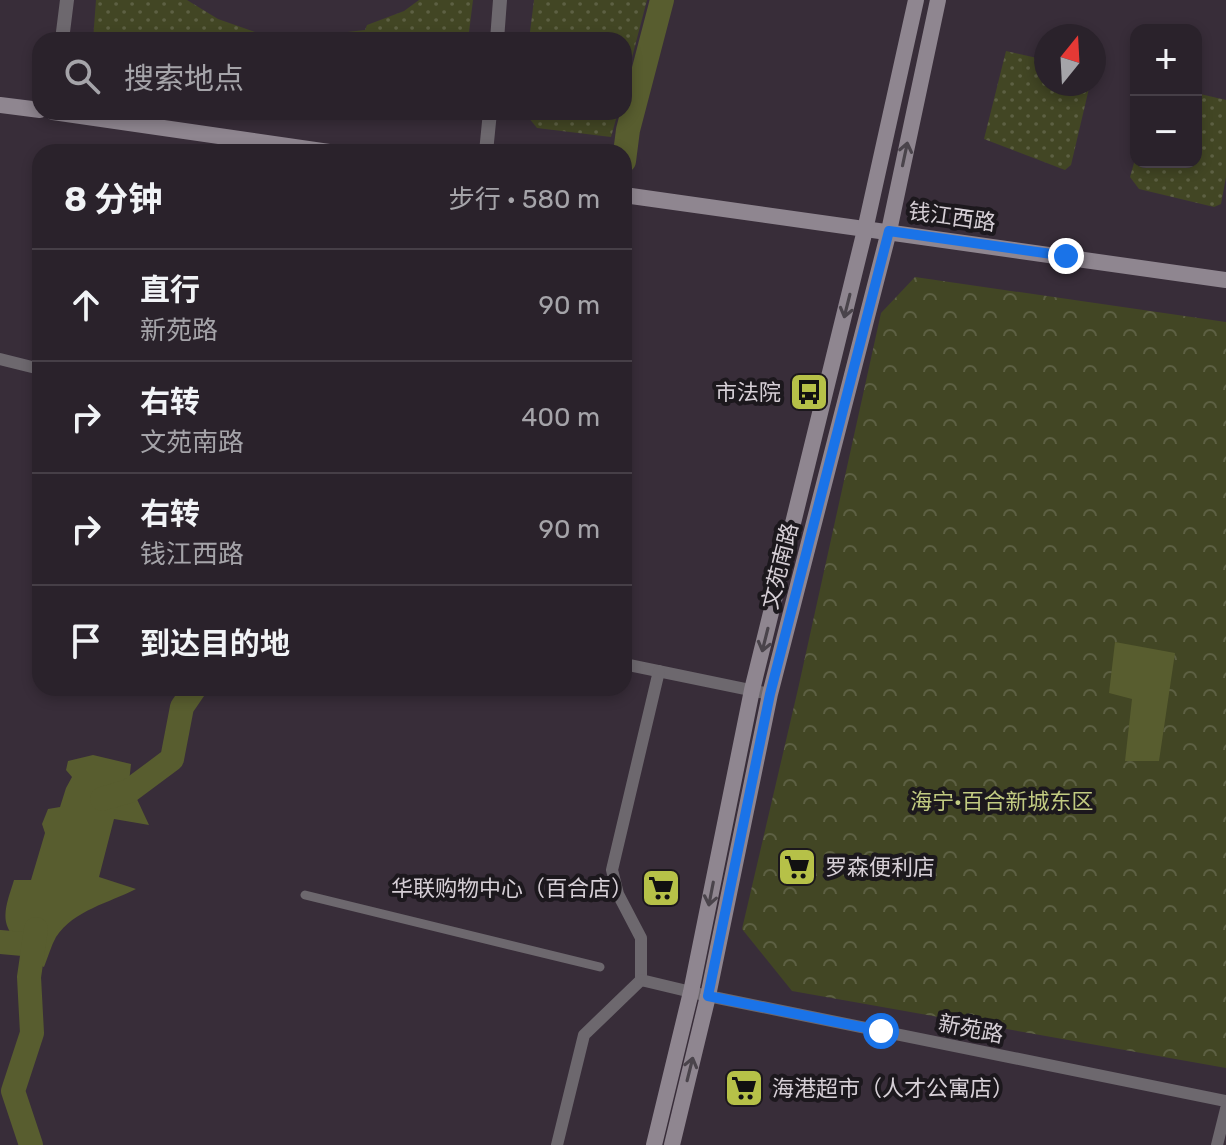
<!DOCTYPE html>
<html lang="zh">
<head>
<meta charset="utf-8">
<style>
  body { margin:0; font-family:Rubik,"Noto Sans SC",sans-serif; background:#362f37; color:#f1f3f6 }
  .controls { position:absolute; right:24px; top:24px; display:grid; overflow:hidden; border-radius:16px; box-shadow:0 4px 12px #0003 }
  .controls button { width:72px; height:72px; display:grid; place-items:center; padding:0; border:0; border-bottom:2px solid #463f47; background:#2a222b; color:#f1f3f6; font:40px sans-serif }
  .compass { position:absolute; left:1034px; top:24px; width:72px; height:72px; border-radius:50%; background:#2a222b; box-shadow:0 4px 12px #0003; rotate:18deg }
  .stop { position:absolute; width:24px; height:24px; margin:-18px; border:6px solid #1a73e8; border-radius:50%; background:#fff }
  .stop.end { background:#1a73e8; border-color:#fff; box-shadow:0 2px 8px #0008 }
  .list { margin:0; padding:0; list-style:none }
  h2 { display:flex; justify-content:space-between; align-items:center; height:104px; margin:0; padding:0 32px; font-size:34px }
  h2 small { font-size:26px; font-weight:400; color:#a5a4a9 }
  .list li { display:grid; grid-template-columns:52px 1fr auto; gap:24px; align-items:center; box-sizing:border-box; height:112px; padding:0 32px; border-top:2px solid #463f47 }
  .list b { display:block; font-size:30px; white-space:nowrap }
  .list p { margin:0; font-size:26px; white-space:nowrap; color:#a5a4a9 }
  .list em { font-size:26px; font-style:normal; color:#a5a4a9 }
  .icon { flex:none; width:44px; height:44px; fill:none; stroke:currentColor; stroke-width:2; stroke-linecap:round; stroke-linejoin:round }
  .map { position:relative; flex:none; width:1226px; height:1145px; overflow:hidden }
  .search { position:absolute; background:#2a222b; box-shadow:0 4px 12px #0003; left:32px; top:32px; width:600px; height:88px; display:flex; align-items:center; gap:20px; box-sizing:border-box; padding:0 28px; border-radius:24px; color:#a5a4a9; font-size:30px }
  .panel { position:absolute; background:#2a222b; box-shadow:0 4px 12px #0003; left:32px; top:144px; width:600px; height:552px; border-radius:24px }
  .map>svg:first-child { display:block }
</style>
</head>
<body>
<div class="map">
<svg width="1226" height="1145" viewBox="0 0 1226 1145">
  <defs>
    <pattern id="park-crowns" width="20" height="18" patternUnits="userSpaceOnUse" patternTransform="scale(2)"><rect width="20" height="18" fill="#424624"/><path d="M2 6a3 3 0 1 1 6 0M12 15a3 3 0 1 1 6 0" fill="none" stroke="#5d6043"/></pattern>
    <pattern id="garden-dots" width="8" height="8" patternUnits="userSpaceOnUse" patternTransform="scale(2)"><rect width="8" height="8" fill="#424624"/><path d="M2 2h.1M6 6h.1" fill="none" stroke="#5d6043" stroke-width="1.8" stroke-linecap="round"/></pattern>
  </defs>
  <rect width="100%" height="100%" fill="#382d39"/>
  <path fill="url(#park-crowns)" d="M915,277L1226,322V1068L792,991L742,929L798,689L881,313Z"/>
  <g fill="url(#garden-dots)">
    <path d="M96,0H187L218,19L255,32L260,40H93Z"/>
    <path d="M419,0H473L468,40H304L312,36L365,30L367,25L404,11Z"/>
    <path d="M534,0H647L624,88V40H529Z"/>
    <path d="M1006,51L1046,60V84H1090L1071,165L1065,170L984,139Z"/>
    <path d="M1196,93L1226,100V177L1221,204L1214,207L1139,189L1130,177L1136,156V162H1196Z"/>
    <path d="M524,112H618L611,137L537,128Z"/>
  </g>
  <g fill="#585d2f">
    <path d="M1115,642L1175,653L1159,761H1125L1132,699L1109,693Z"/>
    <path d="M93,755L131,764L129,782L149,825L114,819L99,877L136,889C109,903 74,910 56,937C51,946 48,957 44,967L24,958C19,947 12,937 8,928C1,914 10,894 14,880H31L45,833L42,824L48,809L60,807L66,788L72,777L66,770L68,761Z"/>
  </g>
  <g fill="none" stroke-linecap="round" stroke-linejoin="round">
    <g stroke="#585d2f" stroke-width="24">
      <path d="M624,161L628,130L662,0"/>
      <path d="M102,799L129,791L172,759L182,707L195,688"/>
      <path d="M0,942L34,945"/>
      <path d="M31,1145L13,1091L32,1033L29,977L36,929"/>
    </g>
    <path stroke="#6d686e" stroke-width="9" d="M305,895L600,967"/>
    <g stroke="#6d686e" stroke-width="12">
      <path d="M0,359L40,369"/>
      <path d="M624,664L770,694"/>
      <path d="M641,980V938L618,894L612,870L659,671"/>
      <path d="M557,1145L584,1035L641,980L708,996L1226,1101"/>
      <path d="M1217,1145L1226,1109"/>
    </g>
    <g stroke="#6d686e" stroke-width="14">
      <path d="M62,40L67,0"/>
      <path d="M497,40L500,0"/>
      <path d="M486,152L490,112"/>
    </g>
    <g stroke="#8f8690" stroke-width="16">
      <path d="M0,105L40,110"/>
      <path d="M53,112L329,152"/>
      <path d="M624,195L1226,280"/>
      <path d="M654,1145L691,992L752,690L865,230L916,0"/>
      <path d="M672,1145L708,996L770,694L889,231L938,0"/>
    </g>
  </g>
  <defs><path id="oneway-shaft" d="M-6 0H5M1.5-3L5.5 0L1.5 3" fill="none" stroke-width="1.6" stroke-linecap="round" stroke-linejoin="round" transform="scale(2)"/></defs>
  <g stroke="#4a444b">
    <use href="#oneway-shaft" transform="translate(905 154) rotate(-78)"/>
    <use href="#oneway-shaft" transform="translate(847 306) rotate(104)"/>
    <use href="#oneway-shaft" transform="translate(765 640) rotate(104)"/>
    <use href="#oneway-shaft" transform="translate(711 894) rotate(101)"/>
    <use href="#oneway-shaft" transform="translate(690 1069) rotate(-76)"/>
  </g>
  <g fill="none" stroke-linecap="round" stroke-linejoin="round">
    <path stroke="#1a73e8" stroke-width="10" d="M881,1031L708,996L770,694L889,231L1066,256"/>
  </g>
  <defs>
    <symbol id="bus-square" viewBox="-11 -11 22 22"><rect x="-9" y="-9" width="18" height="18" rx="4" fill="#b6c148" stroke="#1c181d"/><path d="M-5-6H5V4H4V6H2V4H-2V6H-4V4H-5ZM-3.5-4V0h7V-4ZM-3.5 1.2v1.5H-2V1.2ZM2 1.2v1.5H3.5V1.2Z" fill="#111"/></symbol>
    <symbol id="supermarket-square" viewBox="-11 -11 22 22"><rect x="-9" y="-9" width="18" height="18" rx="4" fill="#b6c148" stroke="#1c181d"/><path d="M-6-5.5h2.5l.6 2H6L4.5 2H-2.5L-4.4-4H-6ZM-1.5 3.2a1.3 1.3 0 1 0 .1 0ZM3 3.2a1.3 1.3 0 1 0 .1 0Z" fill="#111"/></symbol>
  </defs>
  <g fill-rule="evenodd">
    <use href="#bus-square" x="787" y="370" width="44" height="44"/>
    <use href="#supermarket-square" x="775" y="845" width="44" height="44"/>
    <use href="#supermarket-square" x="639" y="866" width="44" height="44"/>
    <use href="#supermarket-square" x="722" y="1066" width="44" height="44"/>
  </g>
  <g text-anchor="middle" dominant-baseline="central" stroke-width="8" stroke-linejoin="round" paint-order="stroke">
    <g font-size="22" fill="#d6cfd6" stroke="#1c181d">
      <text transform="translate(952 217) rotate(8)">钱江西路</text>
      <text transform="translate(780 566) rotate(-76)">文苑南路</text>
      <text transform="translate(971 1029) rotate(11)">新苑路</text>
    </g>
    <g font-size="22" fill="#d6cfd6" stroke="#1c181d" text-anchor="end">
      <text x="781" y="392">市法院</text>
      <text x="825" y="867" text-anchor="start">罗森便利店</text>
      <text x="633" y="888">华联购物中心（百合店）</text>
      <text x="772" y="1088" text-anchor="start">海港超市（人才公寓店）</text>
    </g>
    <g font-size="22" fill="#c2cb81" stroke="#1c181d">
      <text x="1002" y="801">海宁·百合新城东区</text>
    </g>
  </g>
</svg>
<div class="controls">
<button>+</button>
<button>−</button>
</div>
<svg class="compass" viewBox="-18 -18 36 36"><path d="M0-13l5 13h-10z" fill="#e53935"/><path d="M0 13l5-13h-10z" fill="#a5a4a9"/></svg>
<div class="stop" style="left:881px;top:1031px"></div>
<div class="stop end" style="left:1066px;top:256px"></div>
<div class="search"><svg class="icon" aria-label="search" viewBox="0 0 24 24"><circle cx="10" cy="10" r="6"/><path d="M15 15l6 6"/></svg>搜索地点</div>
<section class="panel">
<h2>8 分钟<small>步行 · 580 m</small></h2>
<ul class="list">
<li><svg class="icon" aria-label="ahead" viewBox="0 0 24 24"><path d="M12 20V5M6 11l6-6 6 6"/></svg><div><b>直行</b><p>新苑路</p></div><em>90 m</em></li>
<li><svg class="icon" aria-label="right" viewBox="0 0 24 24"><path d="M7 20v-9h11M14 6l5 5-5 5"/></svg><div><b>右转</b><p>文苑南路</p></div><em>400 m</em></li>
<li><svg class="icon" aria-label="right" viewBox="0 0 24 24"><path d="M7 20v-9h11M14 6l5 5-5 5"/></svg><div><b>右转</b><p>钱江西路</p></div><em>90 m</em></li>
<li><svg class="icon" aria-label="arrive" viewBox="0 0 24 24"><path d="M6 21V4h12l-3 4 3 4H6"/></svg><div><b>到达目的地</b></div></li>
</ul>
</section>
</div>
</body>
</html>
